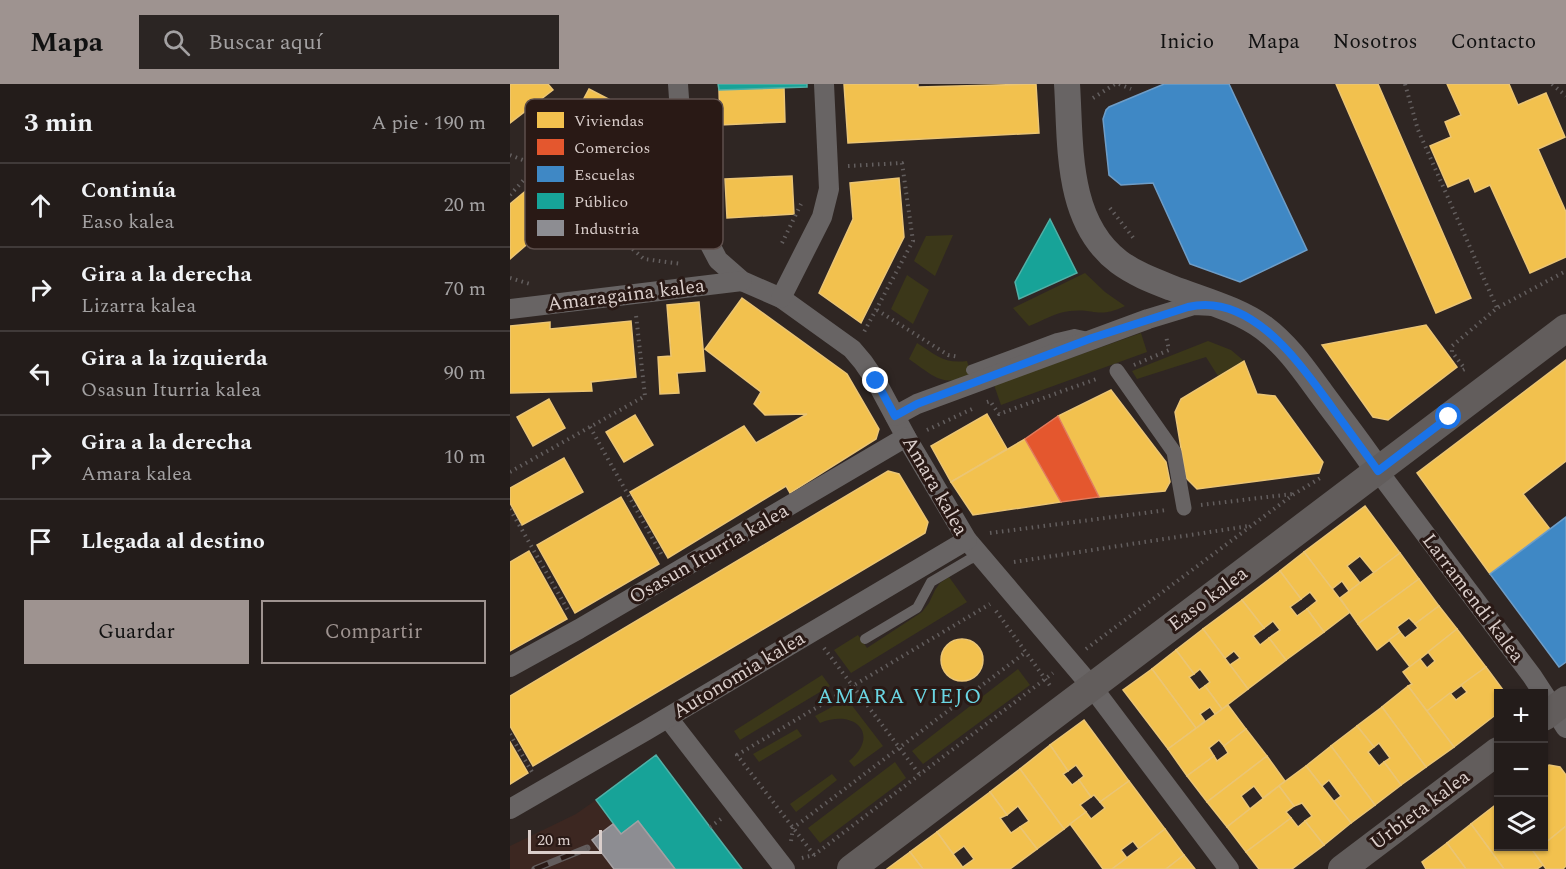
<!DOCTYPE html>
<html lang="es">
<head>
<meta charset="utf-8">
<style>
  body { margin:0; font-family:Spectral,serif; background:#2b2523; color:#f1f3f6 }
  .controls { position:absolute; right:18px; bottom:18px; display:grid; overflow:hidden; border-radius:0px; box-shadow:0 2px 4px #0004 }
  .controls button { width:54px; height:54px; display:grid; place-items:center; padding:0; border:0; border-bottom:2px solid #403a39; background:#231c1a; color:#f1f3f6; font:30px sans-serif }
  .scale { position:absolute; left:18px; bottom:15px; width:74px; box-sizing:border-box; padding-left:6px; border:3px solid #dacecb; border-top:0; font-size:16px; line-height:21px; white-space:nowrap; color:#dacecb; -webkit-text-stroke:4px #291915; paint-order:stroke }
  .stop { position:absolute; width:18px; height:18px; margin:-14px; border:4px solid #1a73e8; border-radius:50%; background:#fff }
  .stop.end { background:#1a73e8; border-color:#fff; box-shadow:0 2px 6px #0008 }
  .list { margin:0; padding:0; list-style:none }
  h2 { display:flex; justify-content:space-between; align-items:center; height:78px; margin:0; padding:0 24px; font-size:26px }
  h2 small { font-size:20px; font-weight:400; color:#a3a1a2 }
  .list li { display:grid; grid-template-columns:39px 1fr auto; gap:18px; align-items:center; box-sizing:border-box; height:84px; padding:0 24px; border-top:2px solid #403a39 }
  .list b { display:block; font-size:22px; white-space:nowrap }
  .list p { margin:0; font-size:20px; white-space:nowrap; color:#a3a1a2 }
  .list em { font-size:20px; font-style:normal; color:#a3a1a2 }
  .actions { display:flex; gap:12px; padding:18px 24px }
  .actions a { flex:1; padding:14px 0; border:2px solid #9e9390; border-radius:0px; text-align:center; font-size:21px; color:#9e9390 }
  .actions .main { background:#9e9390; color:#111 }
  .icon { flex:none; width:33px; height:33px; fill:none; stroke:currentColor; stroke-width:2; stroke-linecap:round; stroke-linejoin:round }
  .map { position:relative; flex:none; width:1056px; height:785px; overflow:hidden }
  header { display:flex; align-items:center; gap:36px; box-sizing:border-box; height:84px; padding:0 30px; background:#9e9390; color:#111 }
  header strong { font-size:28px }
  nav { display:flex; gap:33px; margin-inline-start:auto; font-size:21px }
  .search { width:420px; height:54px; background:#2b2523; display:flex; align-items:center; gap:15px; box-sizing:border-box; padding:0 21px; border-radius:0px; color:#a3a1a2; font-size:22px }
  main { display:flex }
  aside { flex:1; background:#231c1a }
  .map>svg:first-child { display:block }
</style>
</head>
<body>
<header>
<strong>Mapa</strong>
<div class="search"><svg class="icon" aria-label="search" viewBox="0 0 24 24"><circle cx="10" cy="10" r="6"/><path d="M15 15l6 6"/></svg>Buscar aquí</div>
<nav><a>Inicio</a><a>Mapa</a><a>Nosotros</a><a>Contacto</a></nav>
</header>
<main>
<aside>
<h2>3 min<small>A pie · 190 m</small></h2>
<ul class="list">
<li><svg class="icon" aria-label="ahead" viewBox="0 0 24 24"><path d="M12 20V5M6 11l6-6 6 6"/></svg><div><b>Continúa</b><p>Easo kalea</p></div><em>20 m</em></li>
<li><svg class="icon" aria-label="right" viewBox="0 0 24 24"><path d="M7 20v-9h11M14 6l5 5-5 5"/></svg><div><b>Gira a la derecha</b><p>Lizarra kalea</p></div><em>70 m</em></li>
<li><svg class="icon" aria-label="left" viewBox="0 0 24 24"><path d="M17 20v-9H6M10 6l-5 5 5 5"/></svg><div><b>Gira a la izquierda</b><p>Osasun Iturria kalea</p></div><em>90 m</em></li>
<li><svg class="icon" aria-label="right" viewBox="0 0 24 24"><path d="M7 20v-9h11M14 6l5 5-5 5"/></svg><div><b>Gira a la derecha</b><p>Amara kalea</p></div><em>10 m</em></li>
<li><svg class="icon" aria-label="arrive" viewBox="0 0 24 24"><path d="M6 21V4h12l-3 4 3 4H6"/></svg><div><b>Llegada al destino</b></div></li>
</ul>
<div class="actions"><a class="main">Guardar</a><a>Compartir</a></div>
</aside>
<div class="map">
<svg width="1056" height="785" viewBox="0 0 1056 785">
  <rect width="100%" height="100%" fill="#2f2623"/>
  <path fill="#3c2721" d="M86,716L137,785H0V762L66,730Z"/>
  <g fill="#3b3719">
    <path d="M443,151L425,192L404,177L416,152Z"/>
    <path d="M575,189L595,208L615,222C588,235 585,224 560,227C547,228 532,237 519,242L503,224Z"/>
    <path d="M397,191L419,206L403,240L381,225Z"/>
    <path d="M631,249L637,268L491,321L484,301Z"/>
    <path d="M698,257L721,266L734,277L708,292L696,273L627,295L622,287Z"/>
    <path d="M407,259C426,271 434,280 457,277L462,293C430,302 425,293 399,275Z"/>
    <path d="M439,493L457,518L341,589L324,566L348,551L357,564L412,528L419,519L425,506L430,499Z"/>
    <path d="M508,585L520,601L413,680L402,667Z"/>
    <path d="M312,591L320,602L230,656L224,647Z"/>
    <path d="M337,615L373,662L344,683L339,677C371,651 345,624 310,639L305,632Z"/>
    <path d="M287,645L292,652L249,678L243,670Z"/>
    <path d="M385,678L396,694L310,759L298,744Z"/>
    <path d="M322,690L327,696L286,728L280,720Z"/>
  </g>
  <g fill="#f2c14e" stroke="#ebc574" stroke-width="1.5">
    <path d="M0,0H38L43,6L0,39Z"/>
    <path d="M334,0H408V3L526,0L529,49L338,59Z"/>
    <path d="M826,0H868L961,214L926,229Z"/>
    <path d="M937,0H999L1008,21L1036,9L1055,53L1028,65L1056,128V173L1020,189L980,101L965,108L959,94L938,103L920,62L941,53L935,38L951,31Z"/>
    <path d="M274,4L275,38L210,41L209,6Z"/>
    <path d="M79,5L116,24L85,85L47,65Z"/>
    <path d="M282,92L284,130L217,134L215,95Z"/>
    <path d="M389,94L394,153L351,239L309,209L343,135L340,99Z"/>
    <path d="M18,105L45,136L0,175V120Z"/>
    <path d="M232,214L337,290L369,345L366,355L280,409L276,402L158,474L120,408L234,342L246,359L297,330L255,331L244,320L251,308L195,265Z"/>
    <path d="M189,218L195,287L167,289L169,309L150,310L148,273L161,272L157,221Z"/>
    <path d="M121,237L126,293L81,298L82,307L0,309V242L40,238V245Z"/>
    <path d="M916,241L947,283L878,336L863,333L812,261Z"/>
    <path d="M1056,276V377L1013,410L1040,445L980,490L907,389Z"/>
    <path d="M734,277L747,310L765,312L813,378L809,389L687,405L676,394L665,328L671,315Z"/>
    <path d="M601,306L656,378L660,398L655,407L589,413L548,332Z"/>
    <path d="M39,315L55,344L23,362L7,333Z"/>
    <path d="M477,330L497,365L441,398L421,362Z"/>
    <path d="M125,331L143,361L114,378L96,348Z"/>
    <path d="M515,355L551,418L463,431L441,398Z"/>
    <path d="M54,374L73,408L12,441L0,419V404Z"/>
    <path d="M378,387L389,390L418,438L415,449L23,682L0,642V612Z"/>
    <path d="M111,413L149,480L65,529L27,461Z"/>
    <path d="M855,422L890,469L864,489L850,472L837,482L850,499L839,507L832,497L822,505L794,468Z"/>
    <path d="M19,467L57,535L0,567V478Z"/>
    <path d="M794,468L840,528L814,548L797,525L807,517L800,508L791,515L770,487Z"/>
    <path d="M890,469L909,495L848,540L830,514Z"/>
    <path d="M770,487L791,515L780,523L787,532L797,525L814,548L776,576L759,554L770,546L763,537L754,544L732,516Z"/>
    <path d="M909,495L929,522L905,540L899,534L887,543L890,548L867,566L848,540Z"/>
    <path d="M732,516L754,544L743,552L750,561L759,554L776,576L738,605L720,581L730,574L724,567L715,574L693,545Z"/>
    <path d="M929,522L947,545L900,583L879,556L890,548L895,554L908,544L905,540Z"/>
    <path d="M693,545L738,605L712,625L695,602L700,598L690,585L684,590L666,566Z"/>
    <path d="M947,545L976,583L917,627L898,602L902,600L893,588L910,575L917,584L925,577L918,568Z"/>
    <circle cx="452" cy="576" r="21"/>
    <path d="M666,566L684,590L679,593L689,606L695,602L712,625L705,630L700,623L690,630L695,637L686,644L642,585Z"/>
    <path d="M976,583L996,610H988V629L944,663L917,627L940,609L946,616L957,608L951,601Z"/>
    <path d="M642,585L686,644L658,665L613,606Z"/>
    <path d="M898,602L944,663L916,683L872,623Z"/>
    <path d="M718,621L736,645L714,662L709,656L699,664L704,672L677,692L658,665Z"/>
    <path d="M872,623L916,683L891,701L874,678L880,674L869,659L864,663L847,642Z"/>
    <path d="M574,636L619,697L590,718L584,711L581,713L569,696L574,692L566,681L558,687L540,661Z"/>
    <path d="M847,642L864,663L858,668L869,682L874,678L891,701L865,721L821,662Z"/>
    <path d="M736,645L757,672L697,718L677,692L704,672L707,677L718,669L714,662Z"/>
    <path d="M0,658L18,689L0,700Z"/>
    <path d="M540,661L558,687L553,690L562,701L569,696L581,713L570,721L576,728L554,745L510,685Z"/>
    <path d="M821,662L865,721L841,739L823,718L831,712L819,696L812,702L796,682Z"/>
    <path d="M757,672L775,697L753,714L744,702L731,712L740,725L717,743L697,718Z"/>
    <path d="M1039,681L1050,683L1056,691V742L1034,760V685Z"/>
    <path d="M796,682L841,739L814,761L795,737L802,732L792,719L784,722L769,702Z"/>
    <path d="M510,685L554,745L527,765L510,743L519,737L508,722L497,731L480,708Z"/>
    <path d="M619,697L655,745L629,765L623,757L611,766L617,774L602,785H593L560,740L576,728L581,735L595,724L590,718Z"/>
    <path d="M769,702L784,722L776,728L781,734L736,768L717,743Z"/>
    <path d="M480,708L497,731L490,734L501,749L510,743L527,765L500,785H454L453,783L464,775L454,762L443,770L427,748Z"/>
    <path d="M988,719V762H1020L1033,781L1027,785H994L961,740Z"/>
    <path d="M781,734L788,743L795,737L814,761L782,785H749L736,768Z"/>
    <path d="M961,740L994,785H956L937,759Z"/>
    <path d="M1056,742V782L1053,785H1036L1023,767L1030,762H1034V760Z"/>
    <path d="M655,745L674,771L656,785H602Z"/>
    <path d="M427,748L443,770L454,785H413L400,768Z"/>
    <path d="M937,759L956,785H916L912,778Z"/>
    <path d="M400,768L413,785H377Z"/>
    <path d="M674,771L685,785H656Z"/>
  </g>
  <path fill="#e4572e" stroke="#e17b5d" stroke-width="1.5" d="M548,332L589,413L551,418L515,355Z"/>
  <g fill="#3f88c5" stroke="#6e9dc7" stroke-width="1.5">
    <path d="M654,0H719L797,166L730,198L680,180L643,99L611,101L599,91L593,35L596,26L599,23Z"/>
    <path d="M1056,433V578L1049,583L980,490Z"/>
  </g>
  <g fill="#17a398" stroke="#52b0a7" stroke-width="1.5">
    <path d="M208,0H297V3L209,6Z"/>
    <path d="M540,135L567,189L509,215L505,198Z"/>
    <path d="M146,671L200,743L232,785H165L128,737L111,750L86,716Z"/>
  </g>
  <path fill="#8d8d92" stroke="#a4a0a3" stroke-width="1.5" d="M128,737L138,750L165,785H104L82,756L103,740L111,750Z"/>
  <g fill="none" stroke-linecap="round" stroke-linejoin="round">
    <g stroke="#635e5e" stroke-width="4" stroke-dasharray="1.5 4.5" stroke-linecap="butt">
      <path d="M609,0L621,5"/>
      <path d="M895,0L908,46L987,224"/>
      <path d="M1042,0L1056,12"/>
      <path d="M583,14L605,0"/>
      <path d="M0,71L28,82L134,175L172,180"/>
      <path d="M338,82L392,79L403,157L354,248"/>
      <path d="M0,111L42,65L62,26"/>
      <path d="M600,124L625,156"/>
      <path d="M272,159L291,120"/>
      <path d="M0,194L20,200"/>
      <path d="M367,226L438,271L449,273"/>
      <path d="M624,281L659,266L656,252"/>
      <path d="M953,286L955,285L942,268V262L987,224L1056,187"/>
      <path d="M477,318L480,317L489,330L589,294"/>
      <path d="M80,343L153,473"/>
      <path d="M417,346L462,325"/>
      <path d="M0,388L135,312L126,231"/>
      <path d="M691,421L782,410"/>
      <path d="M0,425L59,528"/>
      <path d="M480,449L657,426"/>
      <path d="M504,478L739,442"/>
      <path d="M486,527L541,603"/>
      <path d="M314,564L410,691"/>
      <path d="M576,565L784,410L812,393"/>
      <path d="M0,650L22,688"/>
      <path d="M200,743L211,735"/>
      <path d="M281,757L283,744L516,568"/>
      <path d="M304,771L227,671L480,520"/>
      <path d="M292,774L304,771L543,589"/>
    </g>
    <g stroke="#686464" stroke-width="10">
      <path d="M461,286L547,254L564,250L582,254"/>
      <path d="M355,555L407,524L421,498L460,475L469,472"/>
    </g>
    <path stroke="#686464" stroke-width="15" d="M607,287L664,368L674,424"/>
    <g stroke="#686464" stroke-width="20">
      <path d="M168,0L171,43L182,126L208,176L232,197L271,214L342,265L353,278L366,297L396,353L457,456L582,603L719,785"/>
      <path d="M271,214L312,133L319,105L314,0"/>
      <path d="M0,225L232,197"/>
      <path d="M385,332L407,320L638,235L684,221L704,222"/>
      <path d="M868,387L1022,592L1056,644"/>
      <path d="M0,583L69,545L396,353"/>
      <path d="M158,634L275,785"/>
      <path d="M0,725L135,647L457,456"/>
    </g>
    <path stroke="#686464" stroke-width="26" d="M557,0C561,60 555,137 609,178C625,190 644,197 662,204C693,216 728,225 754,244C778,262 794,286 811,309C830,335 850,360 868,387"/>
    <g stroke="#625d5c" stroke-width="28">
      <path d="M1034,633L1056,616"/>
      <path d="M341,785L1056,244"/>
      <path d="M832,785L988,667"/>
    </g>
    <defs>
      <path id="rail" d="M25,785L77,764"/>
    </defs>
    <use href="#rail" stroke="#635d5d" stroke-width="7"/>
    <use href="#rail" stroke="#291915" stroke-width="4.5" stroke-dasharray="14" stroke-linecap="butt"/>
  </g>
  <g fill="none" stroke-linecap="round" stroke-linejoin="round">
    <path stroke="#1a73e8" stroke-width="8" d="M366,297L385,332L407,320L582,254L678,223C740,208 788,277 819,319C835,342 852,364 868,387L939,333"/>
  </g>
  <g text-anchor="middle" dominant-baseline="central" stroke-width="6" stroke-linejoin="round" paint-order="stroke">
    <g font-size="20" fill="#dacecb" stroke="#291915">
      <text transform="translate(116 211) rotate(-7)">Amaragaina kalea</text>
      <text transform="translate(425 402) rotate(60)">Amara kalea</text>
      <text transform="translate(199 470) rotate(-30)">Osasun Iturria kalea</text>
      <text transform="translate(963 514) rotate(53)">Larramendi kalea</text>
      <text transform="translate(698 515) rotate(-37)">Easo kalea</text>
      <text transform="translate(229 591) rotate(-31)">Autonomia kalea</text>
      <text transform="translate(910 726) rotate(-37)">Urbieta kalea</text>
    </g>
    <g font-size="21" letter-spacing="1.5" fill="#6ad5e2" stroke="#291915">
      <text x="390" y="613">AMARA VIEJO</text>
    </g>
  </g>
  <rect x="15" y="15" width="198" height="150" rx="9" fill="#291915" stroke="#5e4f4c" stroke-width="1.5"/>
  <rect x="27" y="28" width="27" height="16" fill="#f2c14e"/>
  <rect x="27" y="55" width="27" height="16" fill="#e4572e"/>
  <rect x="27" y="82" width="27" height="16" fill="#3f88c5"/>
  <rect x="27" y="109" width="27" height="16" fill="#17a398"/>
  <rect x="27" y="136" width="27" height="16" fill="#8d8d92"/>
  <g font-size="16" fill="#dacecb">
    <text x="64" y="42">Viviendas</text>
    <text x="64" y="69">Comercios</text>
    <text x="64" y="96">Escuelas</text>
    <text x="64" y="123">Público</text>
    <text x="64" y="150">Industria</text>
  </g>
</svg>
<div class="controls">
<button>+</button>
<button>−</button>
<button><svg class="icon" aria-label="layers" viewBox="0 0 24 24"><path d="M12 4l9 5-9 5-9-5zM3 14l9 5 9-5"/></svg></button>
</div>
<div class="scale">20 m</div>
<div class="stop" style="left:939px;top:333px"></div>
<div class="stop end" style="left:366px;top:297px"></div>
</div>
</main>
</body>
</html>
